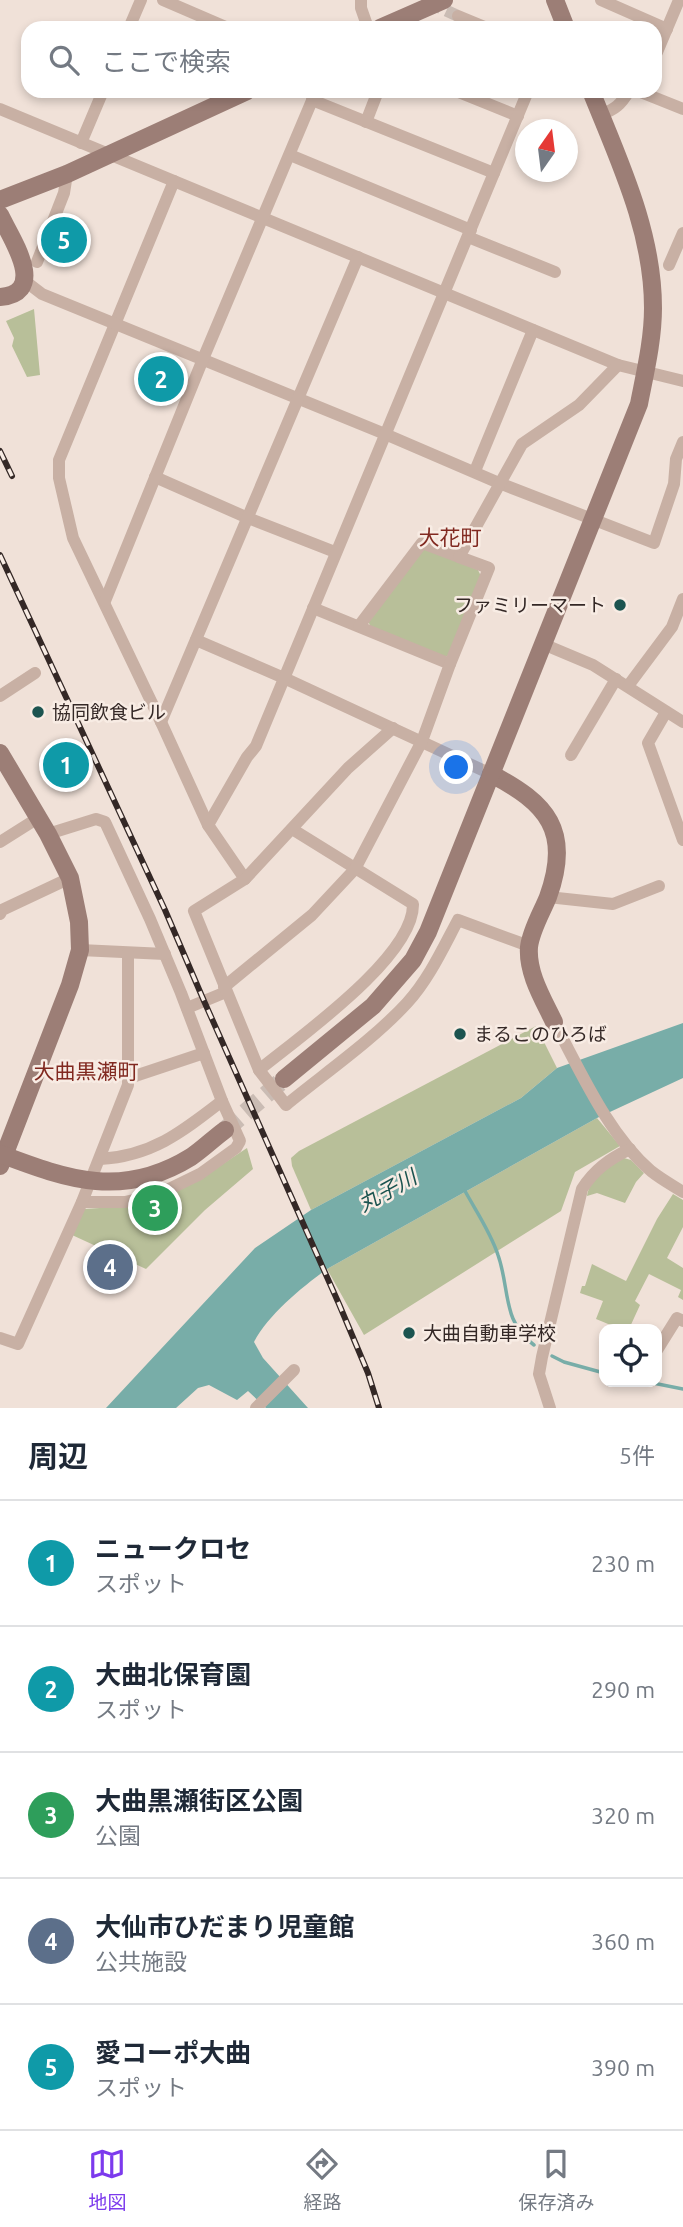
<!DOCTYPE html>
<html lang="ja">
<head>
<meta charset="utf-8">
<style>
  body { margin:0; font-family:Ubuntu,"Noto Sans JP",sans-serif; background:#f6f6f7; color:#1f2937 }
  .controls { position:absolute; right:21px; bottom:21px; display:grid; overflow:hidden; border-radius:14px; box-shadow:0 4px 10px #0003 }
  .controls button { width:63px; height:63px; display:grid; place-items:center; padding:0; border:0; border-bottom:2px solid #e0e1e3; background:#fff; color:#1f2937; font:35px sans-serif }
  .compass { position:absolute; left:515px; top:119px; width:63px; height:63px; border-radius:50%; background:#fff; box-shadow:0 4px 10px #0003; rotate:14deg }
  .you { position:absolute; left:457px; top:768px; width:24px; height:24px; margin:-18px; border:5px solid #fff; border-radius:50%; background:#1a73e8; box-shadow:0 0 0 10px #1a73e833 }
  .badge { display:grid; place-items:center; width:46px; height:46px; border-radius:50%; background:#7c3aed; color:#fff; font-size:23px; font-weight:700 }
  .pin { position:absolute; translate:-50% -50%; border:4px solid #fff; box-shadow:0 2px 7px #0006 }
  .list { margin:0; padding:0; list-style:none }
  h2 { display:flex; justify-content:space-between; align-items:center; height:91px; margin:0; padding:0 28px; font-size:30px }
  h2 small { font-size:23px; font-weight:400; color:#747a83 }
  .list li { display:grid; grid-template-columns:46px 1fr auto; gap:21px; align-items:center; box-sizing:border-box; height:126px; padding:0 28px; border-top:2px solid #e0e1e3 }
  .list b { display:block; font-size:26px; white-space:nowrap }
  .list p { margin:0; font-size:23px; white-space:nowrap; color:#747a83 }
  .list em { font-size:23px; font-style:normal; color:#747a83 }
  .icon { flex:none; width:38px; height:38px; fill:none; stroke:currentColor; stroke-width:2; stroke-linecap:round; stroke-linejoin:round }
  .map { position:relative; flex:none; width:683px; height:1408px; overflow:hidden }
  .search { position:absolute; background:#fff; box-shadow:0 4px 10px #0003; left:21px; right:21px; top:21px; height:77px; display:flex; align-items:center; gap:18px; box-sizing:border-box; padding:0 24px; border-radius:21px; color:#747a83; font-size:26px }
  .sheet { height:721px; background:#fff }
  nav { display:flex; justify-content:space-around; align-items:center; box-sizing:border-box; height:98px; border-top:2px solid #e0e1e3; background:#fff; font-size:19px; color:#747a83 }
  nav a { display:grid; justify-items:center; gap:4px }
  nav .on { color:#7c3aed }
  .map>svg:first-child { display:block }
</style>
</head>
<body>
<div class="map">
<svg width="683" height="1408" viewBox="0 0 683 1408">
  <rect width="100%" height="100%" fill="#f0e1d8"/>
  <g fill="#b8bf99">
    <path d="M34,309L40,375L27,377L12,346L14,338L6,321Z"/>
    <path d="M427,549L478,570L481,576L449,655L445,657L370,626L368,620L420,551Z"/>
    <path d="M536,1026L557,1068L521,1098L311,1210L292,1166L291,1158L299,1151Z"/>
    <path d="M597,1118L620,1146L575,1172L561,1211L364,1335L327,1269Z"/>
    <path d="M247,1148L253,1169L205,1210L146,1269L72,1235L84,1209L115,1207L194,1183Z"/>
    <path d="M624,1158L631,1160L644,1173L636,1182L625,1203L597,1193L587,1196C590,1177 608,1167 624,1158Z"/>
    <path d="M673,1194L683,1200V1227L667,1258L683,1268V1300L678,1297L681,1290L649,1274L635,1301L640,1305L629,1329H612L613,1326L596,1319L603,1301L580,1293L582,1286H585L592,1264L626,1281L657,1219Z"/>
  </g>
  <path fill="#78ada8" d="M683,1023V1078L597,1118L327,1269C302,1287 268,1315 254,1342L263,1358L308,1408H266L248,1391L237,1400L209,1385L198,1388L176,1408H106L255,1248L311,1210L521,1098L557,1068Z"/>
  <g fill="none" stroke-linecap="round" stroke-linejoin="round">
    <g stroke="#78ada8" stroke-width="3.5">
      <path d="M465,1191C476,1211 491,1233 498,1255C510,1289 502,1322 534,1345"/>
      <path d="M552,1356L564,1362L604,1373"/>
      <path d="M648,1382L683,1389"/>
    </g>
    <path stroke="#cabcb4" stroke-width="12" stroke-dasharray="12 6" stroke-linecap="butt" d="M430,3L458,16"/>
    <path stroke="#cabcb4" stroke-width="18" stroke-dasharray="18 9" stroke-linecap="butt" d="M225,1130L284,1079"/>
    <g stroke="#c8b0a4" stroke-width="12">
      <path d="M163,0L228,28"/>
      <path d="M361,0V8L368,28"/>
      <path d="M601,0L667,29"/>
      <path d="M458,16L487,28"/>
      <path d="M129,28L141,0"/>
      <path d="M655,57L679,0"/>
      <path d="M456,91L518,116"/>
      <path d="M638,91L683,109"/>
      <path d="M312,100L494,173"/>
      <path d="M0,109L618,365L683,381"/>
      <path d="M601,114C615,110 621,104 629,91"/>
      <path d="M366,122L378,91"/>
      <path d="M81,143L103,91"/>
      <path d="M290,155L471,230"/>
      <path d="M174,181L59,460V478L73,538L161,722L208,825L245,879"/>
      <path d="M468,237L555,272"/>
      <path d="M37,262L64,193L67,174"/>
      <path d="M669,265L683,233"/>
      <path d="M25,281L42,294L385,434L499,483L654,543L674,484L676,459L683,442"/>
      <path d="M475,471L533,330"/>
      <path d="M155,477L248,518L335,552"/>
      <path d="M105,601L203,359L316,91"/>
      <path d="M313,608L450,664"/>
      <path d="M359,626L422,543L459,557L522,444L579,405L618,365"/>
      <path d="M196,640L284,678L491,774"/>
      <path d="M543,644L593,665L683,722"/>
      <path d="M628,686L672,627L683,599"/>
      <path d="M0,696L35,673"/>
      <path d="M666,712L648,743L683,840"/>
      <path d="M161,722L358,257"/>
      <path d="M571,755L616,679"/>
      <path d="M208,825L247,757L256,746L528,91"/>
      <path d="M292,829L413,904C414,957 298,1038 259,1070L286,1105C325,1073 373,1040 407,1003C429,979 443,948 458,920L529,946"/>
      <path d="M48,834L96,819L105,822L150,919L181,993L222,1101"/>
      <path d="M0,842L38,818"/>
      <path d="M548,897L613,904L659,886"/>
      <path d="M0,914L2,910L70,878"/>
      <path d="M80,950L165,954"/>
      <path d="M224,987L312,915L355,869L422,741L450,664L489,568L459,557"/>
      <path d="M187,1008L226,992"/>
      <path d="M554,1022C581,1072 608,1134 651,1171C661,1179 672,1185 683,1192"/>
      <path d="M259,1070L194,911L245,879L348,768L393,728"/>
      <path d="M129,1078L204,1053"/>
      <path d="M82,1202H125L159,1194L200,1174L236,1148L240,1141L222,1101C182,1132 152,1156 100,1159"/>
      <path d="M0,1338L18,1344L82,1202L128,1085V953"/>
      <path d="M657,1350L677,1318L683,1321"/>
      <path d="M256,1408L294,1370"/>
      <path d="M550,1408L539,1374L542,1357L582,1189C594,1170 609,1159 630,1149"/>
    </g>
    <g stroke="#9c7e76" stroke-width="18">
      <path d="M555,0L566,28"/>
      <path d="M380,28L444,0"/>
      <path d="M0,200L67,174L247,91"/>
      <path d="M0,215C11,238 49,293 0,297"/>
      <path d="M0,753L48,834L70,878L79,922L80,950L70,985L0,1166"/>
      <path d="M491,774C547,803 572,831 548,897C542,912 531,930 529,947C527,973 543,999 554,1022"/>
      <path d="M284,1079L373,1006L413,960L428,932L639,404C645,373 653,340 653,308C653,231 619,161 591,91"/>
      <path d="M0,1154C69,1180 123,1199 191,1157C203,1149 214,1138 225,1130"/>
    </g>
    <defs>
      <g id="rail">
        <path d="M0,451L12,476"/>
        <path d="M0,555L165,910L204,1001L339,1304L368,1373L379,1408"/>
      </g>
    </defs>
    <use href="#rail" stroke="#342826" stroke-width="6"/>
    <use href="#rail" stroke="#f8ece4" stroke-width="3.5" stroke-dasharray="10" stroke-linecap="butt"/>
  </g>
  <g fill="#1c5450" stroke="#f8ece4" stroke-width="2.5">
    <circle cx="620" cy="605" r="7"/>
    <circle cx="38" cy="712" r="7"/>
    <circle cx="460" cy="1034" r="7"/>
    <circle cx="409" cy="1333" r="7"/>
  </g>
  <g text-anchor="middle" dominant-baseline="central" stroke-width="5" stroke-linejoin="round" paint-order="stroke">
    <g font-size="19" fill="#342826" stroke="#f8ece4" text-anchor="start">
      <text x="606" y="605" text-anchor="end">ファミリーマート</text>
      <text x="52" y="712">協同飲食ビル</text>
      <text x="474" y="1034">まるこのひろば</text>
      <text x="423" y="1333">大曲自動車学校</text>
    </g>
    <g font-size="21" fill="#812920" stroke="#f8ece4">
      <text x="450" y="537">大花町</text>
      <text x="86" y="1071">大曲黒瀬町</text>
    </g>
    <g font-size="21" font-style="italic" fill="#1c5450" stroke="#f8ece4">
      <text transform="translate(387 1190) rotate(-29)">丸子川</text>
    </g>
  </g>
</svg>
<div class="controls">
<button><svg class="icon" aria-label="locate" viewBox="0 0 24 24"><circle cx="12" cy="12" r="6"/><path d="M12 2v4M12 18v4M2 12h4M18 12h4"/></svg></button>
</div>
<svg class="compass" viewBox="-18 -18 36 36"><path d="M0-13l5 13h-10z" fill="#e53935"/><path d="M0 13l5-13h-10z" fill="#747a83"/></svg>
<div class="you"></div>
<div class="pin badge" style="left:66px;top:765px;background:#0f9aa8">1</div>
<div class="pin badge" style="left:161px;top:379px;background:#0f9aa8">2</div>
<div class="pin badge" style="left:155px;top:1208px;background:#2e9e5b">3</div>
<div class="pin badge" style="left:110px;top:1267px;background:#5c6f8a">4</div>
<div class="pin badge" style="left:64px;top:240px;background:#0f9aa8">5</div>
<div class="search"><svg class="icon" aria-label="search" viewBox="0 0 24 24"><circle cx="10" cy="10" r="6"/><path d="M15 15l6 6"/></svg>ここで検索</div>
</div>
<section class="sheet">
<h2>周辺<small>5件</small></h2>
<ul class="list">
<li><span class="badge" style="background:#0f9aa8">1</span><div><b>ニュークロセ</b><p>スポット</p></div><em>230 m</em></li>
<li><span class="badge" style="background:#0f9aa8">2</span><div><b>大曲北保育園</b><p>スポット</p></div><em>290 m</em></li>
<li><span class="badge" style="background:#2e9e5b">3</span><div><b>大曲黒瀬街区公園</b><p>公園</p></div><em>320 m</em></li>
<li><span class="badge" style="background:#5c6f8a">4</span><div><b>大仙市ひだまり児童館</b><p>公共施設</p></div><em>360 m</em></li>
<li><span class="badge" style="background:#0f9aa8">5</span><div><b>愛コーポ大曲</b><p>スポット</p></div><em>390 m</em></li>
</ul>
</section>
<nav>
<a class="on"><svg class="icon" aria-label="map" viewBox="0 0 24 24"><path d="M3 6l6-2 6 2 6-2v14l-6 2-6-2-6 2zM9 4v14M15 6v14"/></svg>地図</a>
<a><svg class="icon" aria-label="directions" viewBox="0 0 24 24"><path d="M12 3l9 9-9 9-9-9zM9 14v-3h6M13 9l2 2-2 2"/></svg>経路</a>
<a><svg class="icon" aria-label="saved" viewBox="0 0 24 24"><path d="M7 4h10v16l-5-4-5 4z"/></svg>保存済み</a>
</nav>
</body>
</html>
